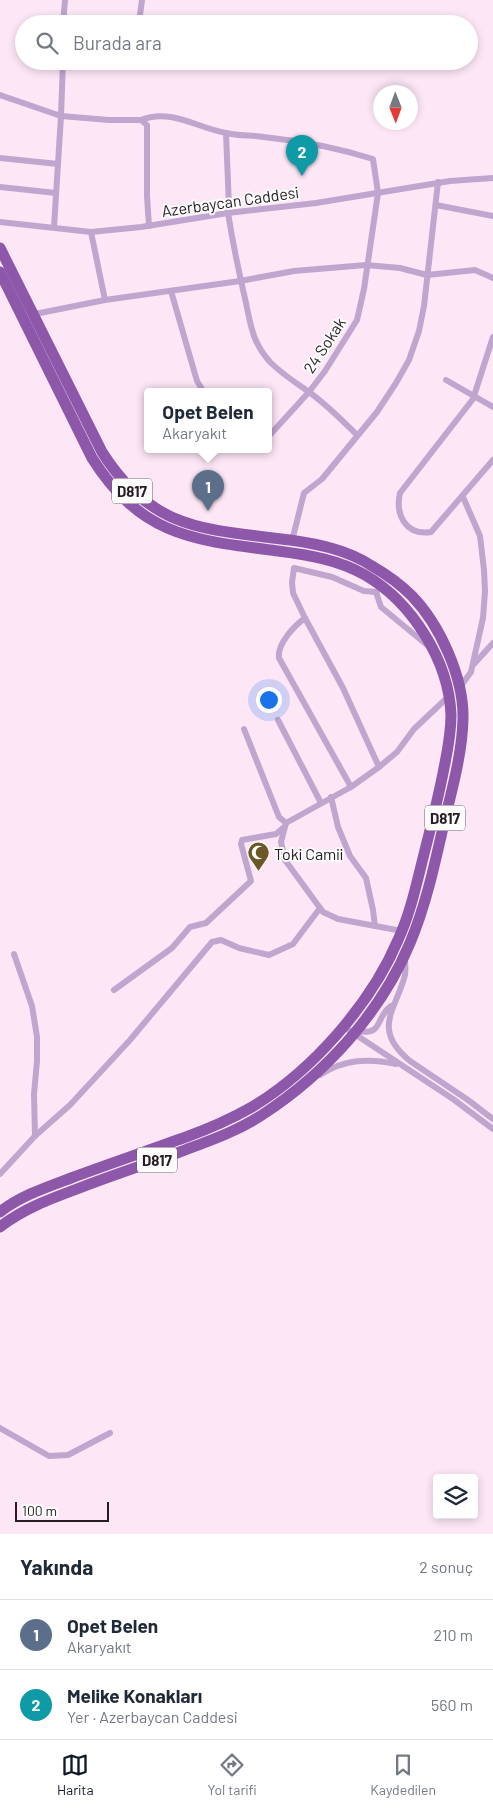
<!DOCTYPE html>
<html lang="tr">
<head>
<meta charset="utf-8">
<style>
  body { margin:0; font-family:Barlow,sans-serif; background:#f2f2f3; color:#1f2937 }
  .controls { position:absolute; right:15px; bottom:15px; display:grid; overflow:hidden; border-radius:5px; box-shadow:0 2px 8px #0003 }
  .controls button { width:45px; height:45px; display:grid; place-items:center; padding:0; border:0; border-bottom:1px solid #e0e1e3; background:#fff; color:#1f2937; font:25px sans-serif }
  .compass { position:absolute; left:373px; top:85px; width:45px; height:45px; border-radius:50%; background:#fff; box-shadow:0 2px 8px #0003; rotate:179deg }
  .scale { position:absolute; left:15px; bottom:12px; width:94px; box-sizing:border-box; padding-left:5px; border:2px solid #261c23; border-top:0; font-size:14px; line-height:18px; white-space:nowrap; color:#261c23; -webkit-text-stroke:4px #fcfcfc; paint-order:stroke }
  .you { position:absolute; left:268px; top:699px; width:18px; height:18px; margin:-12px; border:4px solid #fff; border-radius:50%; background:#1a73e8; box-shadow:0 0 0 8px #1a73e833 }
  .badge { display:grid; place-items:center; width:32px; height:32px; border-radius:50%; background:#111827; color:#fff; font-size:16px; font-weight:700 }
  .pin { position:absolute; translate:-50% -41px; filter:drop-shadow(0 1px 2px #0008) }
  .pin::after { content:''; position:absolute; top:26px; width:18px; height:15px; background:inherit; clip-path:polygon(0 0,100% 0,50% 100%) }
  .popup { position:absolute; left:144px; top:388px; width:128px; height:65px; box-sizing:border-box; display:grid; place-content:center; border-radius:5px; background:#fff; filter:drop-shadow(0 1px 4px #0005); font-size:16px; white-space:nowrap; color:#747a83 }
  .popup b { font-size:19px; color:#1f2937 }
  .popup::after { content:''; position:absolute; left:50%; top:100%; margin-left:-10px; border:10px solid transparent; border-top-color:#fff }
  .list { margin:0; padding:0; list-style:none }
  h2 { display:flex; justify-content:space-between; align-items:center; height:65px; margin:0; padding:0 20px; font-size:21px }
  h2 small { font-size:16px; font-weight:400; color:#747a83 }
  .list li { display:grid; grid-template-columns:32px 1fr auto; gap:15px; align-items:center; box-sizing:border-box; height:70px; padding:0 20px; border-top:1px solid #e0e1e3 }
  .list b { display:block; font-size:19px; white-space:nowrap }
  .list p { margin:0; font-size:16px; white-space:nowrap; color:#747a83 }
  .list em { font-size:16px; font-style:normal; color:#747a83 }
  .icon { flex:none; width:28px; height:28px; fill:none; stroke:currentColor; stroke-width:2; stroke-linecap:round; stroke-linejoin:round }
  .map { position:relative; flex:none; width:493px; height:1534px; overflow:hidden }
  .search { position:absolute; background:#fff; box-shadow:0 2px 8px #0003; left:15px; right:15px; top:15px; height:55px; display:flex; align-items:center; gap:12px; box-sizing:border-box; padding:0 18px; border-radius:28px; color:#747a83; font-size:19px }
  .sheet { height:205px; background:#fff }
  nav { display:flex; justify-content:space-around; align-items:center; box-sizing:border-box; height:70px; border-top:1px solid #e0e1e3; background:#fff; font-size:14px; color:#747a83 }
  nav a { display:grid; justify-items:center; gap:2px }
  nav .on { color:#111827 }
  .map>svg:first-child { display:block }
</style>
</head>
<body>
<div class="map">
<svg width="493" height="1534" viewBox="0 0 493 1534">
  <rect width="100%" height="100%" fill="#fde7f7"/>
  <g fill="none" stroke-linecap="round" stroke-linejoin="round">
    <g stroke="#c0a5cf" stroke-width="6">
      <path d="M63,24L65,0"/>
      <path d="M136,24L140,15L142,0"/>
      <path d="M0,95L61,116L109,120H141L147,125V196L149,226"/>
      <path d="M141,120C170,108 198,128 226,133C238,136 252,135 264,137C301,141 338,148 373,159L378,193L364,289L357,320L325,371L309,392L268,437"/>
      <path d="M226,133L229,207L228,213C233,244 239,273 246,303C251,327 253,343 270,362C282,374 296,383 309,392C327,405 342,420 357,435"/>
      <path d="M0,158L58,164"/>
      <path d="M0,187L56,193"/>
      <path d="M436,205L493,216"/>
      <path d="M0,222L91,232L141,227L228,213L316,203L450,181L493,178"/>
      <path d="M54,227L61,116L63,61"/>
      <path d="M91,232L105,300"/>
      <path d="M171,291L197,381L204,392"/>
      <path d="M35,314L105,300L240,281L294,271L366,265L400,268L427,275L475,270L493,278"/>
      <path d="M493,337L473,399L400,493C395,515 406,536 431,532L493,460"/>
      <path d="M446,380L493,407"/>
      <path d="M292,541L304,493L322,479L377,412L396,383L409,360L419,331L424,306L438,182"/>
      <path d="M383,586L376,592L364,591L332,577L294,568L292,582L293,593L305,618L343,688L379,767L351,787L286,823L281,842L285,860L323,912L338,919L402,931"/>
      <path d="M376,592L381,607L427,645"/>
      <path d="M305,618C294,626 277,644 279,658L351,787"/>
      <path d="M474,664L493,643"/>
      <path d="M460,687L471,672L483,618L485,591L484,570L480,536L463,497"/>
      <path d="M278,720L321,803"/>
      <path d="M244,729L279,817L286,823"/>
      <path d="M379,767L397,752L414,729L449,696"/>
      <path d="M331,797L338,827L350,856L366,878L373,910L375,926"/>
      <path d="M14,954L32,1006L37,1037V1061L34,1094L35,1136"/>
      <path d="M405,959C405,964 406,970 405,975C396,1010 371,1029 410,1061L468,1100L493,1119"/>
      <path d="M114,990L172,948L190,927L206,923L251,881L241,844L242,840L276,834L283,828"/>
      <path d="M344,1027L453,1099L493,1129"/>
      <path d="M356,1031C385,1036 374,1018 391,1006"/>
      <path d="M320,1075C344,1059 369,1058 396,1064"/>
      <path d="M0,1174L35,1136L70,1105L130,1040L212,942L221,940L239,948L269,955L293,944L320,908"/>
      <path d="M0,1428L49,1456L68,1455L110,1433"/>
    </g>
    <g stroke="#8e58aa" stroke-width="11">
      <path d="M0,248L102,452C152,531 205,529 290,540C318,544 348,550 372,566C386,574 400,584 412,596C440,625 464,678 463,719C462,755 452,789 444,823C435,863 426,905 410,943C381,1013 325,1074 262,1115C236,1132 206,1142 177,1153C144,1165 110,1176 77,1189C50,1199 23,1209 0,1227"/>
      <path d="M0,272L92,458C142,537 193,540 278,551C309,555 339,560 365,575C412,602 449,661 451,715C451,731 448,748 445,763C439,795 431,827 423,858C416,886 410,914 398,940C371,1004 312,1071 252,1107C231,1119 208,1129 186,1137C147,1151 109,1164 71,1178C47,1187 20,1196 0,1212"/>
    </g>
  </g>
  <defs>
    <symbol id="mosque-pin" viewBox="-11 -11 22 30"><path d="M0 17L-7.5 6A9.5 9.5 0 1 1 7.5 6Z" fill="#6d5626" stroke="#fcfcfc"/><path d="M3.5-4.9A6 6 0 1 0 3.5 4.9A5 5 0 1 1 3.5-4.9Z" fill="#fff"/></symbol>
  </defs>
  <g fill-rule="evenodd">
    <use href="#mosque-pin" x="246" y="840" width="25" height="34"/>
  </g>
  <g text-anchor="middle" dominant-baseline="central" stroke-width="4" stroke-linejoin="round" paint-order="stroke">
    <g fill="#fcfcfc" stroke="#665f64" stroke-width="1">
      <rect x="112" y="478.5" width="40" height="25" rx="4"/>
      <rect x="425" y="805.5" width="40" height="25" rx="4"/>
      <rect x="137" y="1147.5" width="40" height="25" rx="4"/>
    </g>
    <g font-size="15" font-weight="bold" fill="#261c23">
      <text x="132" y="491">D817</text>
      <text x="445" y="818">D817</text>
      <text x="157" y="1160">D817</text>
    </g>
    <g font-size="16" fill="#261c23" stroke="#fcfcfc">
      <text transform="translate(230 201) rotate(-8)">Azerbaycan Caddesi</text>
      <text transform="translate(324 345) rotate(-57)">24 Sokak</text>
    </g>
    <g font-size="16" fill="#261c23" stroke="#fcfcfc" text-anchor="start">
      <text x="274" y="853">Toki Camii</text>
    </g>
  </g>
</svg>
<div class="controls">
<button><svg class="icon" aria-label="layers" viewBox="0 0 24 24"><path d="M12 4l9 5-9 5-9-5zM3 14l9 5 9-5"/></svg></button>
</div>
<svg class="compass" viewBox="-18 -18 36 36"><path d="M0-13l5 13h-10z" fill="#e53935"/><path d="M0 13l5-13h-10z" fill="#747a83"/></svg>
<div class="scale">100 m</div>
<div class="you"></div>
<div class="pin badge" style="left:208px;top:511px;background:#5c6f8a">1</div>
<div class="popup"><b>Opet Belen</b>Akaryakıt</div>
<div class="pin badge" style="left:302px;top:176px;background:#0f9aa8">2</div>
<div class="search"><svg class="icon" aria-label="search" viewBox="0 0 24 24"><circle cx="10" cy="10" r="6"/><path d="M15 15l6 6"/></svg>Burada ara</div>
</div>
<section class="sheet">
<h2>Yakında<small>2 sonuç</small></h2>
<ul class="list">
<li><span class="badge" style="background:#5c6f8a">1</span><div><b>Opet Belen</b><p>Akaryakıt</p></div><em>210 m</em></li>
<li><span class="badge" style="background:#0f9aa8">2</span><div><b>Melike Konakları</b><p>Yer · Azerbaycan Caddesi</p></div><em>560 m</em></li>
</ul>
</section>
<nav>
<a class="on"><svg class="icon" aria-label="map" viewBox="0 0 24 24"><path d="M3 6l6-2 6 2 6-2v14l-6 2-6-2-6 2zM9 4v14M15 6v14"/></svg>Harita</a>
<a><svg class="icon" aria-label="directions" viewBox="0 0 24 24"><path d="M12 3l9 9-9 9-9-9zM9 14v-3h6M13 9l2 2-2 2"/></svg>Yol tarifi</a>
<a><svg class="icon" aria-label="saved" viewBox="0 0 24 24"><path d="M7 4h10v16l-5-4-5 4z"/></svg>Kaydedilen</a>
</nav>
</body>
</html>
